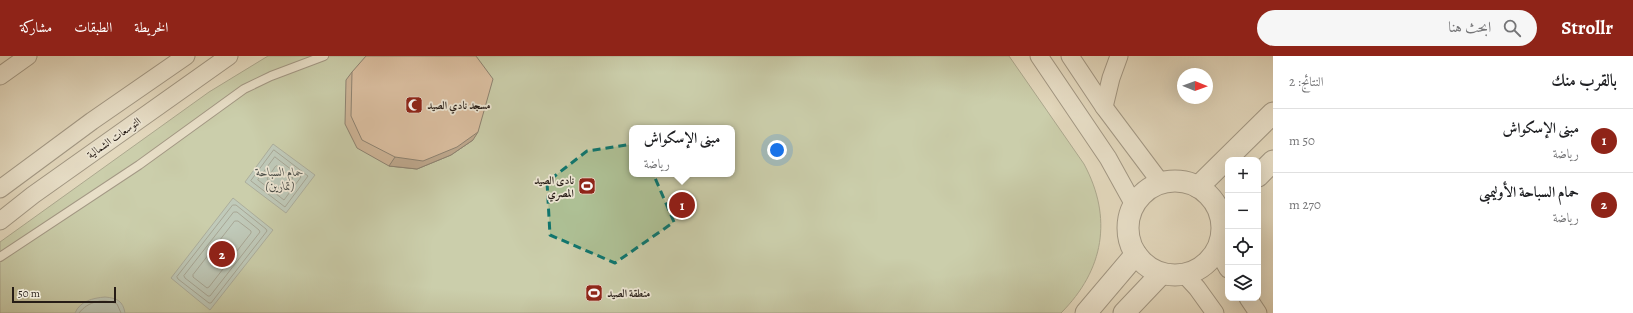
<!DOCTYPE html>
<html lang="ar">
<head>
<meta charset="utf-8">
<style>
  body { margin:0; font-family:Alegreya,Amiri,serif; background:#f6f6f6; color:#202124; direction:rtl }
  .controls { position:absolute; right:12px; bottom:12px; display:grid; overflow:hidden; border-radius:8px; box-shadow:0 4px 16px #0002 }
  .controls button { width:36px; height:36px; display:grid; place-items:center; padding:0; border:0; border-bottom:1px solid #e0e0e0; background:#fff; color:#202124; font:20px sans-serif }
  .compass { position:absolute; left:1177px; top:12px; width:36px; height:36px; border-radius:50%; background:#fff; box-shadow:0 4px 16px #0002; rotate:91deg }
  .scale { position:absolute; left:12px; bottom:10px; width:104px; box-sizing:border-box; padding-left:4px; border:2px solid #261c16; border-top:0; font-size:11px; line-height:14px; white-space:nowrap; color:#261c16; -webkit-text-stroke:3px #ede6d4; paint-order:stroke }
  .you { position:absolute; left:777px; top:94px; width:14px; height:14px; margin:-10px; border:3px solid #fff; border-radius:50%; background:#1a73e8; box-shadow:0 0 0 6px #1a73e833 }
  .badge { display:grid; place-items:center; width:26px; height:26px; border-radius:50%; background:#8f2418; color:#fff; font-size:13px; font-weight:700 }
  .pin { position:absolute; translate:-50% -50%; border:2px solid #fff; box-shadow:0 1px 4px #0006 }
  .popup { position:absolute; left:629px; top:69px; width:106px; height:52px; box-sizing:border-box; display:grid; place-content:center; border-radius:8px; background:#fff; filter:drop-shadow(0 1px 3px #0005); font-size:13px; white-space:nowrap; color:#757577 }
  .popup b { font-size:15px; color:#202124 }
  .popup::after { content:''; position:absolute; left:50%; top:100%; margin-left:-8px; border:8px solid transparent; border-top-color:#fff }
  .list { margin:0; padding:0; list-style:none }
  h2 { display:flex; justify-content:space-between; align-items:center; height:52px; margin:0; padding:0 16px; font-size:17px }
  h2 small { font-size:13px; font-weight:400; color:#757577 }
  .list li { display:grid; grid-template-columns:26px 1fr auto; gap:12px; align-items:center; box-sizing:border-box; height:64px; padding:0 16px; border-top:1px solid #e0e0e0 }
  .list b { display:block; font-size:15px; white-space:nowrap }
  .list p { margin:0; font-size:13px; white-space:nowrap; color:#757577 }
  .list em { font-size:13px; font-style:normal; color:#757577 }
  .icon { flex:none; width:22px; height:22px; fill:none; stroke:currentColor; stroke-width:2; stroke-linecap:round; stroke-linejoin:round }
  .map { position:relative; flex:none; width:1273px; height:257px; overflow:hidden; direction:ltr }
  header { display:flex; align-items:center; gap:24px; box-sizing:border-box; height:56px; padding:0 20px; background:#8f2418; color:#fff }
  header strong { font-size:19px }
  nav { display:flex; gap:22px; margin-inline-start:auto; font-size:14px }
  .search { width:280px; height:36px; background:#f6f6f6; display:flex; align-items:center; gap:10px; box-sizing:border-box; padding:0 14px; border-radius:22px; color:#757577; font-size:15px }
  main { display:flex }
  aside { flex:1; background:#fff }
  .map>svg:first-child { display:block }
</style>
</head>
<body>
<header>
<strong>Strollr</strong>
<div class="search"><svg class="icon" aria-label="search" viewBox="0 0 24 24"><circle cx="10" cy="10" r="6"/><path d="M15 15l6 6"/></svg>ابحث هنا</div>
<nav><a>الخريطة</a><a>الطبقات</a><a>مشاركة</a></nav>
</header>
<main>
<aside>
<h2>بالقرب منك<small>النتائج: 2</small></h2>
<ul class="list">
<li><span class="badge">1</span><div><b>مبنى الإسكواش</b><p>رياضة</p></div><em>50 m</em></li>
<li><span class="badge">2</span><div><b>حمام السباحة الأوليمبى</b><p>رياضة</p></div><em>270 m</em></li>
</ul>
</aside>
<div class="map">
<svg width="1273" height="257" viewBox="0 0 1273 257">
  <rect width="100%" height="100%" fill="#e3d8bd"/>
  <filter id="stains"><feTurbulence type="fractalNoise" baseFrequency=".005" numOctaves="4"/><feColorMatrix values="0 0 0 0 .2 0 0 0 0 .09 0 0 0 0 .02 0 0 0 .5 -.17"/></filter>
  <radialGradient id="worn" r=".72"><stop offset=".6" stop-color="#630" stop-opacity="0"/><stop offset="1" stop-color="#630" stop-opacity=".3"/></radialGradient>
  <path fill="#aec095" stroke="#6a6e56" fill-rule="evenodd" d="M268,0H1009L1084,108C1113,162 1104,214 1061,257H0V186L209,36ZM632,72H732V118H632Z"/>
  <g fill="#96b9b5" stroke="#697a75">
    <path d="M273,88L315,119L286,157L245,126Z"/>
    <path d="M233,142L273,174L210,254L171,222Z"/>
    <path d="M105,241C117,242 123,245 125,257H75C80,245 93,242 105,241Z"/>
  </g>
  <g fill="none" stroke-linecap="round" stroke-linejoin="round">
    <g stroke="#5e6a66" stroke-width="1">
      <path d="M274,94L308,120L285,151L251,125Z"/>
      <path d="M275,101L301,121L284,144L258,124Z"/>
      <path d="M277,110L293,122L283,135L267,123L275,111Z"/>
      <path d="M233,149H236L266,173L267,175L211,247H209L178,223L177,221Z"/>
      <path d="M234,156H237L259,174L260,176L210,240H208L185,222L184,220Z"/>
      <path d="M235,165H238L251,175V177L209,231L207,232L193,221V219Z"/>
      <path d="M79,257C88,245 104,242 117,248L121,257"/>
    </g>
    <defs>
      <path id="service" d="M0,201L139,109L244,33L271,20L324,0"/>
      <g id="minor">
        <path d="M1039,0L1108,102L1134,149"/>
        <path d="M1070,0L1104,51L1161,127"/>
        <path d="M0,20L28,0"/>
        <path d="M1104,51L1111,22L1119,0"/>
        <path d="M0,133L92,65L186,0"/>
        <path d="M0,165L33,139L229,0"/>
        <path d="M1217,194L1228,213"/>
        <path d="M1185,219L1197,232L1215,257"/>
        <path d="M1248,242L1258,257"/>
      </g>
      <g id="tertiary">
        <path d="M1258,120L1273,105"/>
        <circle cx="1175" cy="172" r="47"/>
        <path d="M1198,131L1273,57"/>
        <path d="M1086,257L1136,198"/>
        <path d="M1124,257L1161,218"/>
      </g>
    </defs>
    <use href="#service" stroke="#554b40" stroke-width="10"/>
    <use href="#minor" stroke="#554b40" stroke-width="19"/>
    <use href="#tertiary" stroke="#554b40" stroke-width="23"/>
    <use href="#service" stroke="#ede6d4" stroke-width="8"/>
    <use href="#minor" stroke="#ede6d4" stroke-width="17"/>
    <use href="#tertiary" stroke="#ede6d4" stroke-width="21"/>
  </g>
  <path fill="#b4896c" stroke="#261c16" d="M352,16L473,84L451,99L417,113L389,110L357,92L345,68L346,24Z"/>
  <path fill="#926f58" stroke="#261c16" d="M478,76L473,84L451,99L417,113L389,110L395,101Z"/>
  <path fill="#d19f7e" stroke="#261c16" d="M366,0H476L493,23L478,76L457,91L423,105L395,101L362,84L351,60L352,16Z"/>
  <path d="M0 0H1273V257H0ZM640,87L674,166L615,207L550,179L547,126L587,95Z" fill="#e3d8bd" fill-opacity=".55" fill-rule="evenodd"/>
  <path fill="none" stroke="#0f766e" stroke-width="3" stroke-dasharray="8 5" stroke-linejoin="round" d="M640,87L674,166L615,207L550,179L547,126L587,95Z"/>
  <defs>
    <symbol id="mosque-square" viewBox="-11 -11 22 22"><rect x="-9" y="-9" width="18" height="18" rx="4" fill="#8f2418" stroke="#ede6d4"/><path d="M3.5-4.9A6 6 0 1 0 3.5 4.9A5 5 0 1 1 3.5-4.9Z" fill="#fff"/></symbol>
    <symbol id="stadium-square" viewBox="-11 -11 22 22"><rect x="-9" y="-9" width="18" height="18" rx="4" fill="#8f2418" stroke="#ede6d4"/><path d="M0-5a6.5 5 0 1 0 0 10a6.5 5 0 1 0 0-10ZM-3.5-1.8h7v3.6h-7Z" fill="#fff"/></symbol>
  </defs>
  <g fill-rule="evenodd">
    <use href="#mosque-square" x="404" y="39" width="20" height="20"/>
    <use href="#stadium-square" x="577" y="120" width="20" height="20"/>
    <use href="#stadium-square" x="584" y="227" width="20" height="20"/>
  </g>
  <g text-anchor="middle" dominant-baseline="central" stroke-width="3.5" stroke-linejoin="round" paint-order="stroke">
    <g font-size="11" font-weight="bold" fill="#261c16" stroke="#ede6d4" text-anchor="start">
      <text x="427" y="49">مسجد نادي الصيد</text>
      <text x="574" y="124" text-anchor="end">نادى الصيد<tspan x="574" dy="13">المصري</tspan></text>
      <text x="607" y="237">منطقة الصيد</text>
    </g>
    <g font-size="11" fill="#261c16" stroke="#ede6d4">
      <text transform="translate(114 82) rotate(-35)">التوسعات الشمالية</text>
    </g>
    <g font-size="12" font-style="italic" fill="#484b46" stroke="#ede6d4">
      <text x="280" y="116">حمام السباحة<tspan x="280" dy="14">(تمارين)</tspan></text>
    </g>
  </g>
  <rect width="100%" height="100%" filter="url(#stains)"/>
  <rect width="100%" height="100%" fill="url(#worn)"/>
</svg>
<div class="controls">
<button>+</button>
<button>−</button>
<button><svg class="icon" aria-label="locate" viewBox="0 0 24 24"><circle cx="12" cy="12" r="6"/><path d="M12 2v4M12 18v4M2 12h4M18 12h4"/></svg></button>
<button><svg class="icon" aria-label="layers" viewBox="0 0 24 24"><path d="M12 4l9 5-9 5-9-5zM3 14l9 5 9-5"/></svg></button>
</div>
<svg class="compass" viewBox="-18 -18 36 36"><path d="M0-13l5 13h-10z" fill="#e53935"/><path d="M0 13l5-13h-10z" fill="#757577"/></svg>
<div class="scale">50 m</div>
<div class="you"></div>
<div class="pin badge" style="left:682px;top:149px">1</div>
<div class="popup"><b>مبنى الإسكواش</b>رياضة</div>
<div class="pin badge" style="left:222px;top:198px">2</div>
</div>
</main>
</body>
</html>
